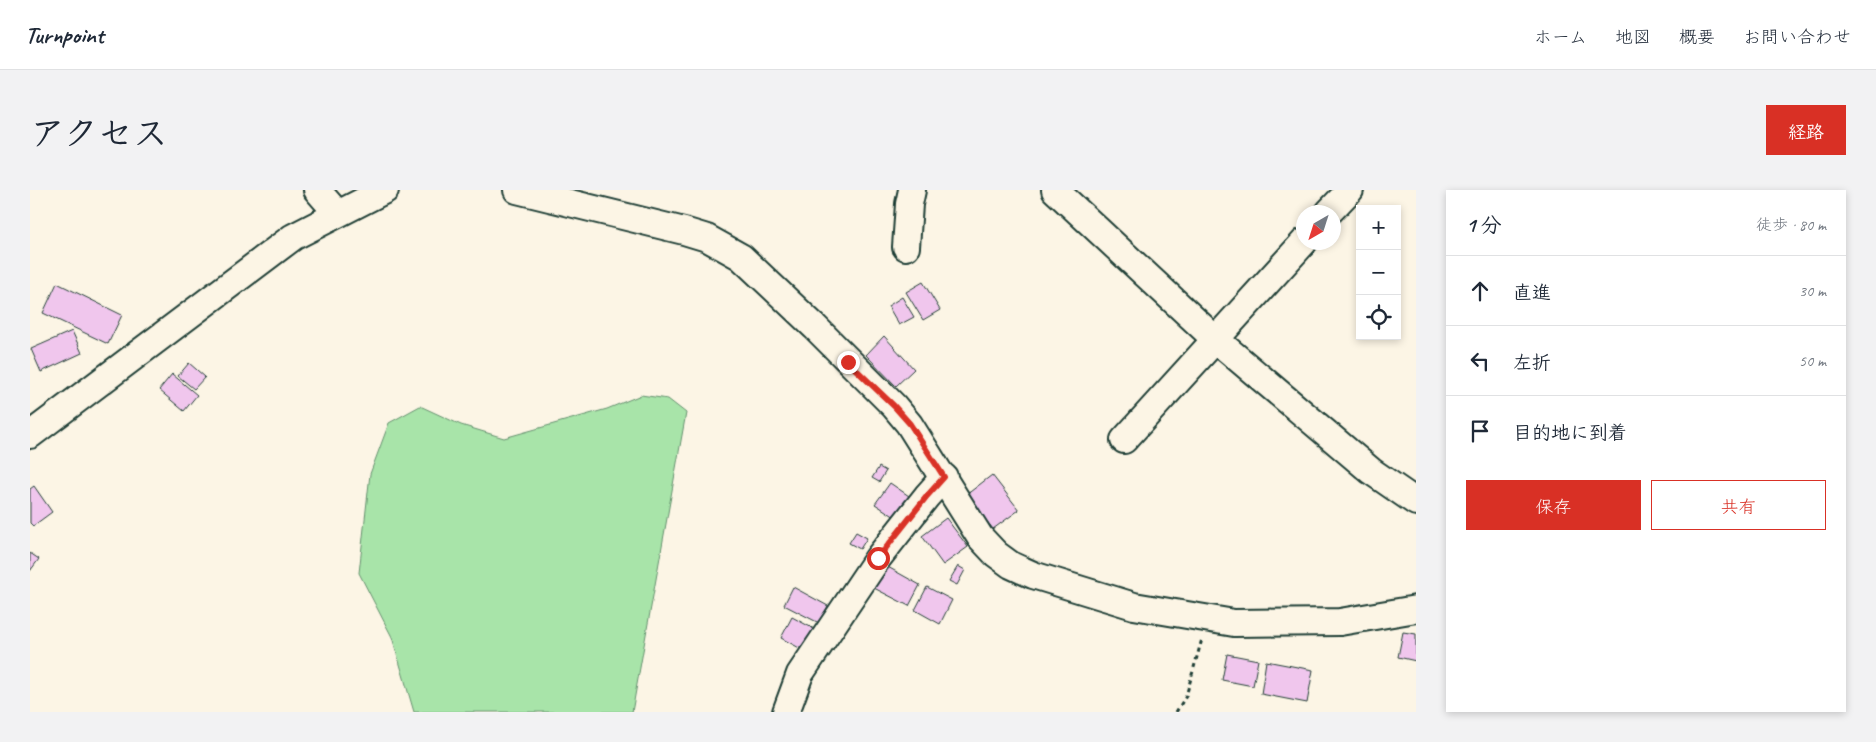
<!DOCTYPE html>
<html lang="ja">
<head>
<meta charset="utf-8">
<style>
  body { margin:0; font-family:Caveat,"Klee One",sans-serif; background:#f2f2f3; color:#1f2937 }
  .controls { position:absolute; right:15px; top:15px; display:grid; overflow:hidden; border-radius:0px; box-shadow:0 2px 8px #0003 }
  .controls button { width:45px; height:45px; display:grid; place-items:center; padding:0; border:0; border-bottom:1px solid #e0e1e3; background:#fff; color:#1f2937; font:25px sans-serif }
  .compass { position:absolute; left:1266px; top:15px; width:45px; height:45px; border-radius:50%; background:#fff; box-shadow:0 2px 8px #0003; rotate:219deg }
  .stop { position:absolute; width:15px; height:15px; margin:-11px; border:4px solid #d93025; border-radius:50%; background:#fff }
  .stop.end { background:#d93025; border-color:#fff; box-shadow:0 1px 5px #0008 }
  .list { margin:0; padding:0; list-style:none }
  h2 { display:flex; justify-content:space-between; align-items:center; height:65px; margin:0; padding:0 20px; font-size:21px }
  h2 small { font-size:16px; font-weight:400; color:#747a83 }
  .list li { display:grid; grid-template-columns:32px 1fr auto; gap:15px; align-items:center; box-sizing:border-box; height:70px; padding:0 20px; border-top:1px solid #e0e1e3 }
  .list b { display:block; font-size:19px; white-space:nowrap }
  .list em { font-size:16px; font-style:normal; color:#747a83 }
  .actions { display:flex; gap:10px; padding:15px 20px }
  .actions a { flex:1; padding:11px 0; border:1px solid #d93025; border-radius:0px; text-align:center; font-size:18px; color:#d93025 }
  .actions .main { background:#d93025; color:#fff }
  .icon { flex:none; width:28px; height:28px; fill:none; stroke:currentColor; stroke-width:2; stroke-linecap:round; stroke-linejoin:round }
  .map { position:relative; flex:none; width:1386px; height:522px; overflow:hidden; border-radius:0px }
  header { display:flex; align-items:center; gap:30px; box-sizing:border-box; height:70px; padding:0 25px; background:#fff; border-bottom:1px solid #e0e1e3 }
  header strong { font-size:24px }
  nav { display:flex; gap:28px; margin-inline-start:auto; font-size:18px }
  .intro { display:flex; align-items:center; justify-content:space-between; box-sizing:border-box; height:120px; padding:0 30px }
  h1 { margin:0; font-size:35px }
  .button { padding:12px 22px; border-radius:0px; background:#d93025; color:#fff; font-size:18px; font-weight:700 }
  main { display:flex; gap:30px; padding:0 30px }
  aside { flex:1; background:#fff; border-radius:0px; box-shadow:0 2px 8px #0003 }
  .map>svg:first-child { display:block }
</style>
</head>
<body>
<header>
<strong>Turnpoint</strong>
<nav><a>ホーム</a><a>地図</a><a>概要</a><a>お問い合わせ</a></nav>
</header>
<div class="intro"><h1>アクセス</h1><a class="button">経路</a></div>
<main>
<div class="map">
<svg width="1386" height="522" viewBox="0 0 1386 522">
  <rect width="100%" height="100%" fill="#fcf5e5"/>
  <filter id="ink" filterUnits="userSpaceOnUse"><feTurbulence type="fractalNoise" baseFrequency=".02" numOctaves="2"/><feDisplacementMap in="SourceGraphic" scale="10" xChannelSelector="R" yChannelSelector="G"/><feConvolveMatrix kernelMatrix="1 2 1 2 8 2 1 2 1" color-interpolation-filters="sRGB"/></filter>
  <g filter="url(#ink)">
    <path fill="#a8e4a9" stroke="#64906e" d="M611,205L638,209L656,223L602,522H384L362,447L329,383L340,284L359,233L390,216L431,235L474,248L577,219Z"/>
    <g fill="#f0c6ed" stroke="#1f3d34">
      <path d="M893,92L910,120L893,130L876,102Z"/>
      <path d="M27,93L92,125L78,154L13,123Z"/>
      <path d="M872,107L884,127L869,135L858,116Z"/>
      <path d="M42,141L52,163L11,182L1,159Z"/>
      <path d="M854,146L884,179L866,196L836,165Z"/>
      <path d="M159,173L175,187L164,199L148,186Z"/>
      <path d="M142,184L167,205L154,221L129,200Z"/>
      <path d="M849,277L856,281L849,292L842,288Z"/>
      <path d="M962,285L989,320L963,339L936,305Z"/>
      <path d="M860,293L879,306L865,327L845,314Z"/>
      <path d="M4,296L22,322L3,336L0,333V299Z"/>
      <path d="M916,328L938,357L913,375L892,346Z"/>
      <path d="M826,342L837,348L830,359L819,353Z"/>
      <path d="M0,363L9,369L0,381Z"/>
      <path d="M856,376L890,395L879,416L844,398Z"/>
      <path d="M928,376L935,380L927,395L919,391Z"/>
      <path d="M763,397L798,416L789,433L754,415Z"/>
      <path d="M897,397L922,410L910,434L885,420Z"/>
      <path d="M762,427L786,440L775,461L751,448Z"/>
      <path d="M1373,442L1386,444V471L1368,467Z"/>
      <path d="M1197,464L1228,470L1223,496L1192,490Z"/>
      <path d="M1236,471L1283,480L1277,513L1231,504Z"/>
    </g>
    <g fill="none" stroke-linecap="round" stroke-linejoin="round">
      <defs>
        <g id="minor">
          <path d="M287,0L307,23"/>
          <path d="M487,0L654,41L677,48L711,67L785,137L864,216L879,234L950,347L966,364L981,375L1003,385L1104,416L1204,433L1310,432L1386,419"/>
          <path d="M1025,0L1185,149L1341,281L1386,312"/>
          <path d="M1299,22L1320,0"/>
          <path d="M876,57L879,14L882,0"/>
          <path d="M0,245L263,47L355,0"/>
          <path d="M1094,250L1274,52"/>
          <path d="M756,522L770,484L848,368L897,306L914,287"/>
        </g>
      </defs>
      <use href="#minor" stroke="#1f3d34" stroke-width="30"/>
      <path stroke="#1f3d34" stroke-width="3" stroke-dasharray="4 4" stroke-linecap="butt" d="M1146,522L1156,506L1172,449"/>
      <use href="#minor" stroke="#fcf5e5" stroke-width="26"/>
    </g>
  </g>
  <g fill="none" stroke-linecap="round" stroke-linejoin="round" filter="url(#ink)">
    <path stroke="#d93025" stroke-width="6" d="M818,172L864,216L880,234L914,287L897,306L848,368"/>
  </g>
</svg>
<div class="controls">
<button>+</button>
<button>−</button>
<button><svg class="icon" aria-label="locate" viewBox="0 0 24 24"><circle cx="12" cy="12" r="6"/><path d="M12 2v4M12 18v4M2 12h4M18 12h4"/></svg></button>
</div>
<svg class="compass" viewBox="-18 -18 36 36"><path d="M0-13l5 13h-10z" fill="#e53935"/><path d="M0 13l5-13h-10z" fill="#747a83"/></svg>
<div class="stop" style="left:848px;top:368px"></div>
<div class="stop end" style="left:818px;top:172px"></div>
</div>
<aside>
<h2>1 分<small>徒歩 · 80 m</small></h2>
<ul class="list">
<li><svg class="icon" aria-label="ahead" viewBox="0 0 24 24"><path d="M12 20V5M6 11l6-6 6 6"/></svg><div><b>直進</b></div><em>30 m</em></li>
<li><svg class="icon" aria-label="left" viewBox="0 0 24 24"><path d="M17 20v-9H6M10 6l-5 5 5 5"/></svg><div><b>左折</b></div><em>50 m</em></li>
<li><svg class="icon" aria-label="arrive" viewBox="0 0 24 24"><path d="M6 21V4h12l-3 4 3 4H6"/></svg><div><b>目的地に到着</b></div></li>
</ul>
<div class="actions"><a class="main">保存</a><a>共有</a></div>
</aside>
</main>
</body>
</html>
